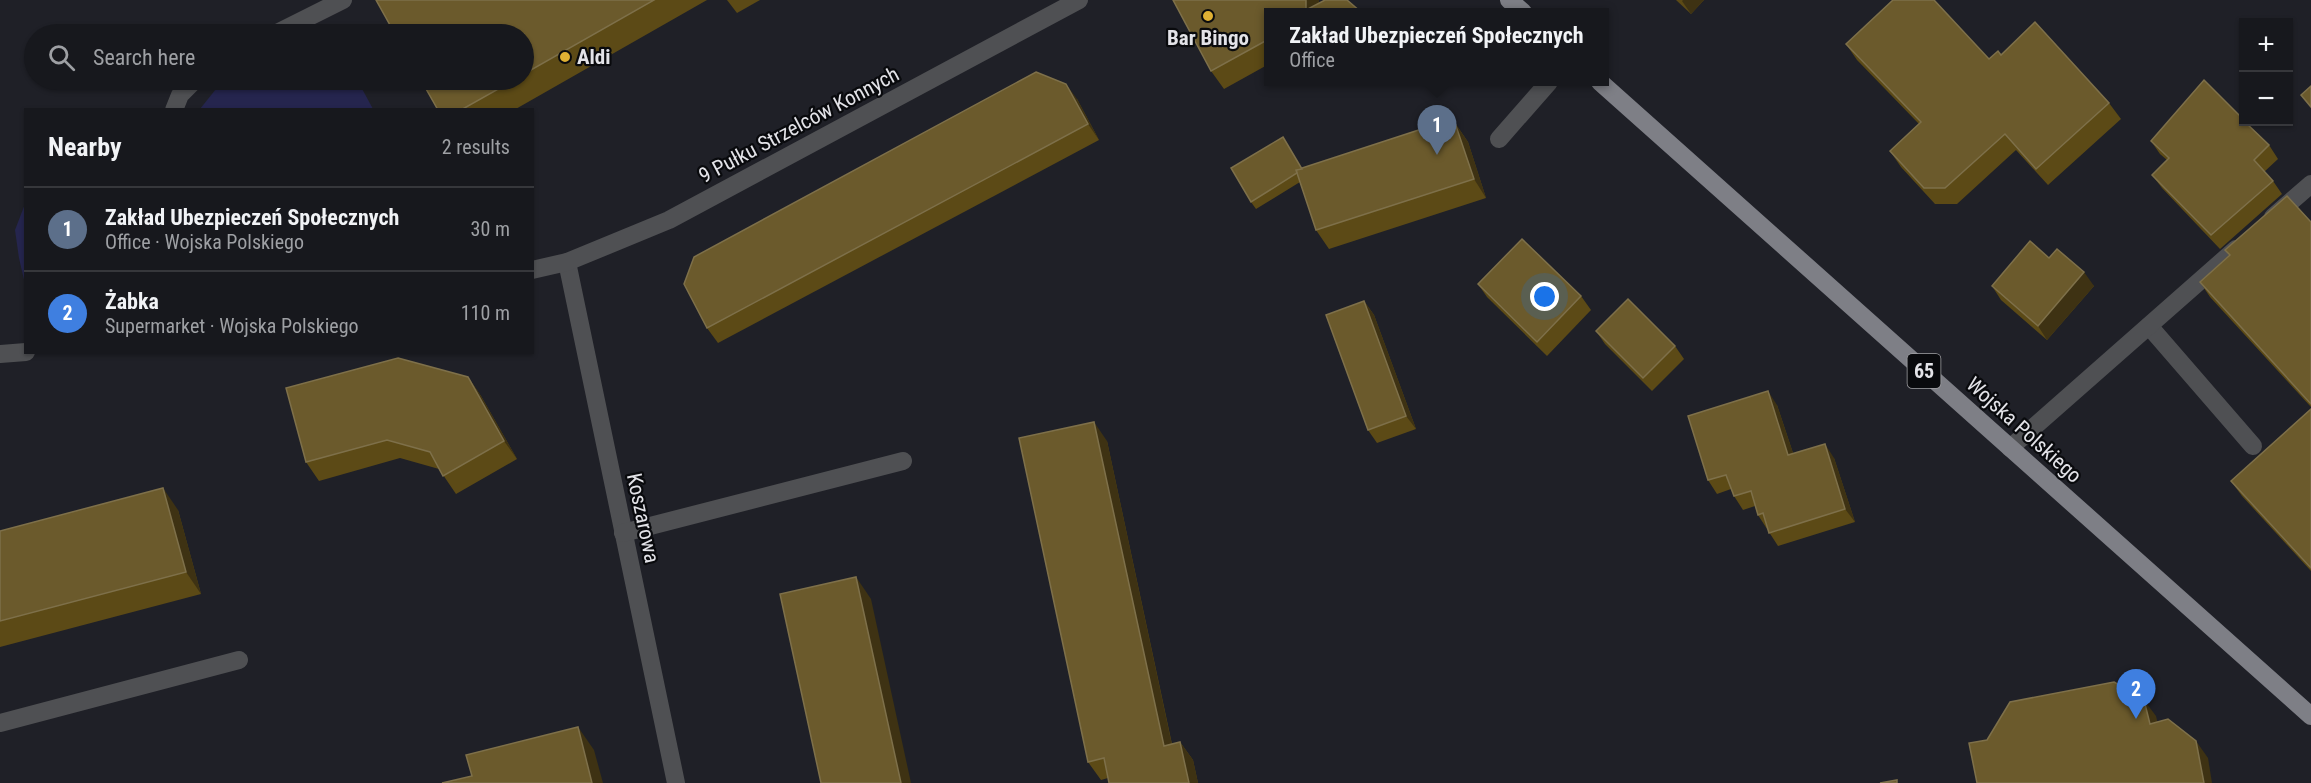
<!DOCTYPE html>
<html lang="en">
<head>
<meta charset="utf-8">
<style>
  body { margin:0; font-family:"Roboto Condensed",sans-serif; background:#202126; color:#f1f3f6 }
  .controls { position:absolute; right:18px; top:18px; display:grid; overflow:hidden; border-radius:0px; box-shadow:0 2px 4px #0004 }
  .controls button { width:54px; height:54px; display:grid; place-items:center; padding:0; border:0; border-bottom:2px solid #36373b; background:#17181d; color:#f1f3f6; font:30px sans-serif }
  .you { position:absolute; left:1545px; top:297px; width:21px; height:21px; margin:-15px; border:4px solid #fff; border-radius:50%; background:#1a73e8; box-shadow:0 0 0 9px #1a73e833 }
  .badge { display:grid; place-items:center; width:39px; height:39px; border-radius:50%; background:#dfb033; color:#fff; font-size:20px; font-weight:700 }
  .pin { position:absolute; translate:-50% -50px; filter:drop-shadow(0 2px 3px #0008) }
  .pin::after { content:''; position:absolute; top:32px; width:21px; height:18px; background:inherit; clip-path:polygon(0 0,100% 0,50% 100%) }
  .popup { position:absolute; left:1264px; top:8px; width:345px; height:78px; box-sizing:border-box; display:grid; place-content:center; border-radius:0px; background:#17181d; filter:drop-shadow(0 2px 4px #0005); font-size:20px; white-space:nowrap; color:#9ea0a4 }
  .popup b { font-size:22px; color:#f1f3f6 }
  .popup::after { content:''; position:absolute; left:50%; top:100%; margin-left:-12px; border:12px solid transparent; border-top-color:#17181d }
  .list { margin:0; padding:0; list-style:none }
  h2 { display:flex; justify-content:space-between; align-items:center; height:78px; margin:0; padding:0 24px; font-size:26px }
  h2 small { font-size:20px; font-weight:400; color:#9ea0a4 }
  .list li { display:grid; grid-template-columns:39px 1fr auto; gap:18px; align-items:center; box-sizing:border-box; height:84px; padding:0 24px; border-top:2px solid #36373b }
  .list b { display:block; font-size:22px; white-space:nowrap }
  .list p { margin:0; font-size:20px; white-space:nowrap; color:#9ea0a4 }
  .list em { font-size:20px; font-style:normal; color:#9ea0a4 }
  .icon { flex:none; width:33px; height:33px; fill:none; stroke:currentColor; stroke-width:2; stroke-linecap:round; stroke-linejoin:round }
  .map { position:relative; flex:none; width:2311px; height:783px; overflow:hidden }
  .search { position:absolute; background:#17181d; box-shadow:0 2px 4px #0004; left:24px; top:24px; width:510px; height:66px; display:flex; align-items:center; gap:15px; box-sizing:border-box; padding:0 21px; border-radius:33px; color:#9ea0a4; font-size:22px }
  .panel { position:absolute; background:#17181d; box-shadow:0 2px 4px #0004; left:24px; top:108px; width:510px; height:246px; border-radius:0px }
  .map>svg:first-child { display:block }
</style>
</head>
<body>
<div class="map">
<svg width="2311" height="783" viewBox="0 0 2311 783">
  <rect width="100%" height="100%" fill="#1f2027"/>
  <g fill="#25254e">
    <path d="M232,80H353L360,85L373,109H200L216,89Z"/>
    <path d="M25,204V284L19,258L15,230Z"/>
  </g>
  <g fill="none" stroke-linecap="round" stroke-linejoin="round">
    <g stroke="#4f5053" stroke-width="18">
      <path d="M275,34L343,0"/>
      <path d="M174,110L180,95L195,80"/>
      <path d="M1499,139L1549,82"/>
      <path d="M2273,217L2311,184"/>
      <path d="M567,262L676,783"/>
      <path d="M532,270L567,262L669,220L1079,0"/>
      <path d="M2149,326L2253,446"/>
      <path d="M0,354L26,352"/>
      <path d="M2010,448L2236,249"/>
      <path d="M623,533L903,461"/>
      <path d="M0,723L239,660"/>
    </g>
    <g stroke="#7e7f86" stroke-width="18">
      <path d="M1509,0L1523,12"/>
      <path d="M1600,82L2311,716"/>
    </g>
  </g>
  <g fill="#5c4a16">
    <path d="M376,0H707L514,110H438L421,80H524V34Z"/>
    <path d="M727,0H760L737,13Z"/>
    <path d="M1173,0H1319V3L1347,0L1269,12V64L1224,89L1211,71Z"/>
    <path d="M1676,0H1704L1691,14Z"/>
    <path d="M1846,44L1989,59L2001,55L2109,103L2121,119L2048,185L2016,150L1957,204H1935L1901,167L1890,151L1919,124L1857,60Z"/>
    <path d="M1077,99L1099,140L718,343L707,328Z"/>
    <path d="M1455,123L1468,142L1486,198L1329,249L1316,230L1300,182L1256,209L1251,202L1288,145L1302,169L1431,126L1435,131Z"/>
    <path d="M2151,141L2269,145L2278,159L2264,172L2273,181L2282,194L2220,249L2162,188L2152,175L2167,160L2160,154Z"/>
    <path d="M2311,222V407L2210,297L2200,282L2229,255L2225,250Z"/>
    <path d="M2049,258L2094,286L2047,340L2001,300L1992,286Z"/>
    <path d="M1478,284L1581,296L1591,310L1547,356L1487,297Z"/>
    <path d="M1364,301L1374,315L1416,429L1377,443L1368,430Z"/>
    <path d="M1596,331L1675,346L1684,359L1652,391L1605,344Z"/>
    <path d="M468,377L481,396L517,459L456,494L439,469L400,458L319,481L306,462Z"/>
    <path d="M1777,405L1793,453L1834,458L1855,522L1778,546L1758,515L1755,506L1743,510L1734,496L1731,489L1717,494L1708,480Z"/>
    <path d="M2311,409V571L2242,496L2231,481Z"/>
    <path d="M1107,441L1172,744L1180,742L1193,760L1198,783H1109L1108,778L1101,780L1088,762Z"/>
    <path d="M178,510L201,594L0,647V531Z"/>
  </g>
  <g fill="#3e3213">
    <path d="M1306,0H1319V12L1306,10Z"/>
    <path d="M1683,0H1704L1691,14L1682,1Z"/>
    <path d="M1066,84L1077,99L1099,140L1088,124Z"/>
    <path d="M1455,123L1468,142L1486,198L1474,179Z"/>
    <path d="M2084,272L2094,286L2047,340L2038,326Z"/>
    <path d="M1364,301L1374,315L1416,429L1406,416Z"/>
    <path d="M468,377L481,396L517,459L504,441Z"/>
    <path d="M1768,391L1777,405L1798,468L1788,455Z"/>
    <path d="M1094,422L1107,441L1176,764L1164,746Z"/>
    <path d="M1825,444L1834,458L1855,522L1845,509Z"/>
    <path d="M163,488L178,510L201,594L186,572Z"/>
    <path d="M856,577L871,599L911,783H901Z"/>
    <path d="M2144,700L2156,716L2162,741L2150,724Z"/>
    <path d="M578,727L594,750L603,783H592Z"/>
    <path d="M2196,741L2208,758L2212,783H2204Z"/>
    <path d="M1180,742L1193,760L1198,783H1189Z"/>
  </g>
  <g fill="#6b5a2c" stroke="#7e704a" stroke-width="1.5">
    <path d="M376,0H654L524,74V34H395Z"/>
    <path d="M1173,0H1306V10L1325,0H1347L1361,12H1269V39L1211,71Z"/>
    <path d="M1893,0H1934L1989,59L1998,51L2001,55L2035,22L2109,103L2036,169L2005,134L1945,188H1924L1890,151L1921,122L1846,44Z"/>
    <path d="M1036,72L1066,84L1088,124L707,328L684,284L694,257Z"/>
    <path d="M421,80H514L461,110H438Z"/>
    <path d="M2204,80L2244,120V122H2245L2269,145L2254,160L2273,181L2211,235L2152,175L2169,158L2151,141Z"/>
    <path d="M2311,86V107L2301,95Z"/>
    <path d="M1455,123L1474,179L1316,230L1296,170L1431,126L1433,131Z"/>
    <path d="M1283,137L1302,169L1296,170L1297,173L1251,202L1231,168Z"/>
    <path d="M2287,196L2311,222V404L2200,282L2230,255L2225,250Z"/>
    <path d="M1522,239L1581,296L1537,342L1478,284Z"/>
    <path d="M2030,241L2049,258L2057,249L2084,272L2038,326L1992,286Z"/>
    <path d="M1628,299L1675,346L1643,378L1596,331Z"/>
    <path d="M1364,301L1406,416L1368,430L1326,315Z"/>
    <path d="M398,358L468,377L504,441L443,476L430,452L387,440L306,462L286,388Z"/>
    <path d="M1768,391L1788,455L1825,444L1845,509L1769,533L1763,513L1758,515L1751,491L1734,496L1726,475L1708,480L1688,416Z"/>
    <path d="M2311,409V568L2231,481Z"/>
    <path d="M1094,422L1164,746L1180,742L1189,783H1109L1104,758L1088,762L1019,438Z"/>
    <path d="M163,488L186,572L0,621V531Z"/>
    <path d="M856,577L901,783H821L780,594Z"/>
    <path d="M2114,682L2144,700L2150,724L2168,719L2196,741L2204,783H1977L1969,743L1987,740L2010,702Z"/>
    <path d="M578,727L592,783H442L472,776L466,755Z"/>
    <path d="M1897,780V783H1880Z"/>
  </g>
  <g fill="#dfb033" stroke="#090a0d" stroke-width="2">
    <circle cx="1208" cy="16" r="6"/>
    <circle cx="565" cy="57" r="6"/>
  </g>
  <g text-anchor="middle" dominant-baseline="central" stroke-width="4.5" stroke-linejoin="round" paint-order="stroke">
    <rect fill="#090a0d" stroke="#a2a2a6" stroke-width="1.5" x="1907.5" y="354" width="33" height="34" rx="4.5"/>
    <g font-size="20" font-weight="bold" fill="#e3e3e8">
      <text x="1924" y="371">65</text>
    </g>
    <g font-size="21" font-weight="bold" fill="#e3e3e8" stroke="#090a0d">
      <text x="1208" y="38">Bar Bingo</text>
      <text x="577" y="57" text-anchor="start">Aldi</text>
    </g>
    <g font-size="21" fill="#e3e3e8" stroke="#090a0d">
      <text transform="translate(799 125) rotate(-28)">9 Pułku Strzelców Konnych</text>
      <text transform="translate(2024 430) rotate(42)">Wojska Polskiego</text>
      <text transform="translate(643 518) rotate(78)">Koszarowa</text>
    </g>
  </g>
</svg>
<div class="controls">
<button>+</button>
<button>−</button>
</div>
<div class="you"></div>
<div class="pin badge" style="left:1437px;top:155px;background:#5c6f8a">1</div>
<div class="popup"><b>Zakład Ubezpieczeń Społecznych</b>Office</div>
<div class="pin badge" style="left:2136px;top:719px;background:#3f7fe0">2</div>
<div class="search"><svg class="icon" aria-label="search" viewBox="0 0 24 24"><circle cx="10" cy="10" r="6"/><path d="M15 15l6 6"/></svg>Search here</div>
<section class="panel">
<h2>Nearby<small>2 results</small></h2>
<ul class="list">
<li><span class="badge" style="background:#5c6f8a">1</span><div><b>Zakład Ubezpieczeń Społecznych</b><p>Office · Wojska Polskiego</p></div><em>30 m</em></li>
<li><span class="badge" style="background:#3f7fe0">2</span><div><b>Żabka</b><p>Supermarket · Wojska Polskiego</p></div><em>110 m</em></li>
</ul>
</section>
</div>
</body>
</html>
